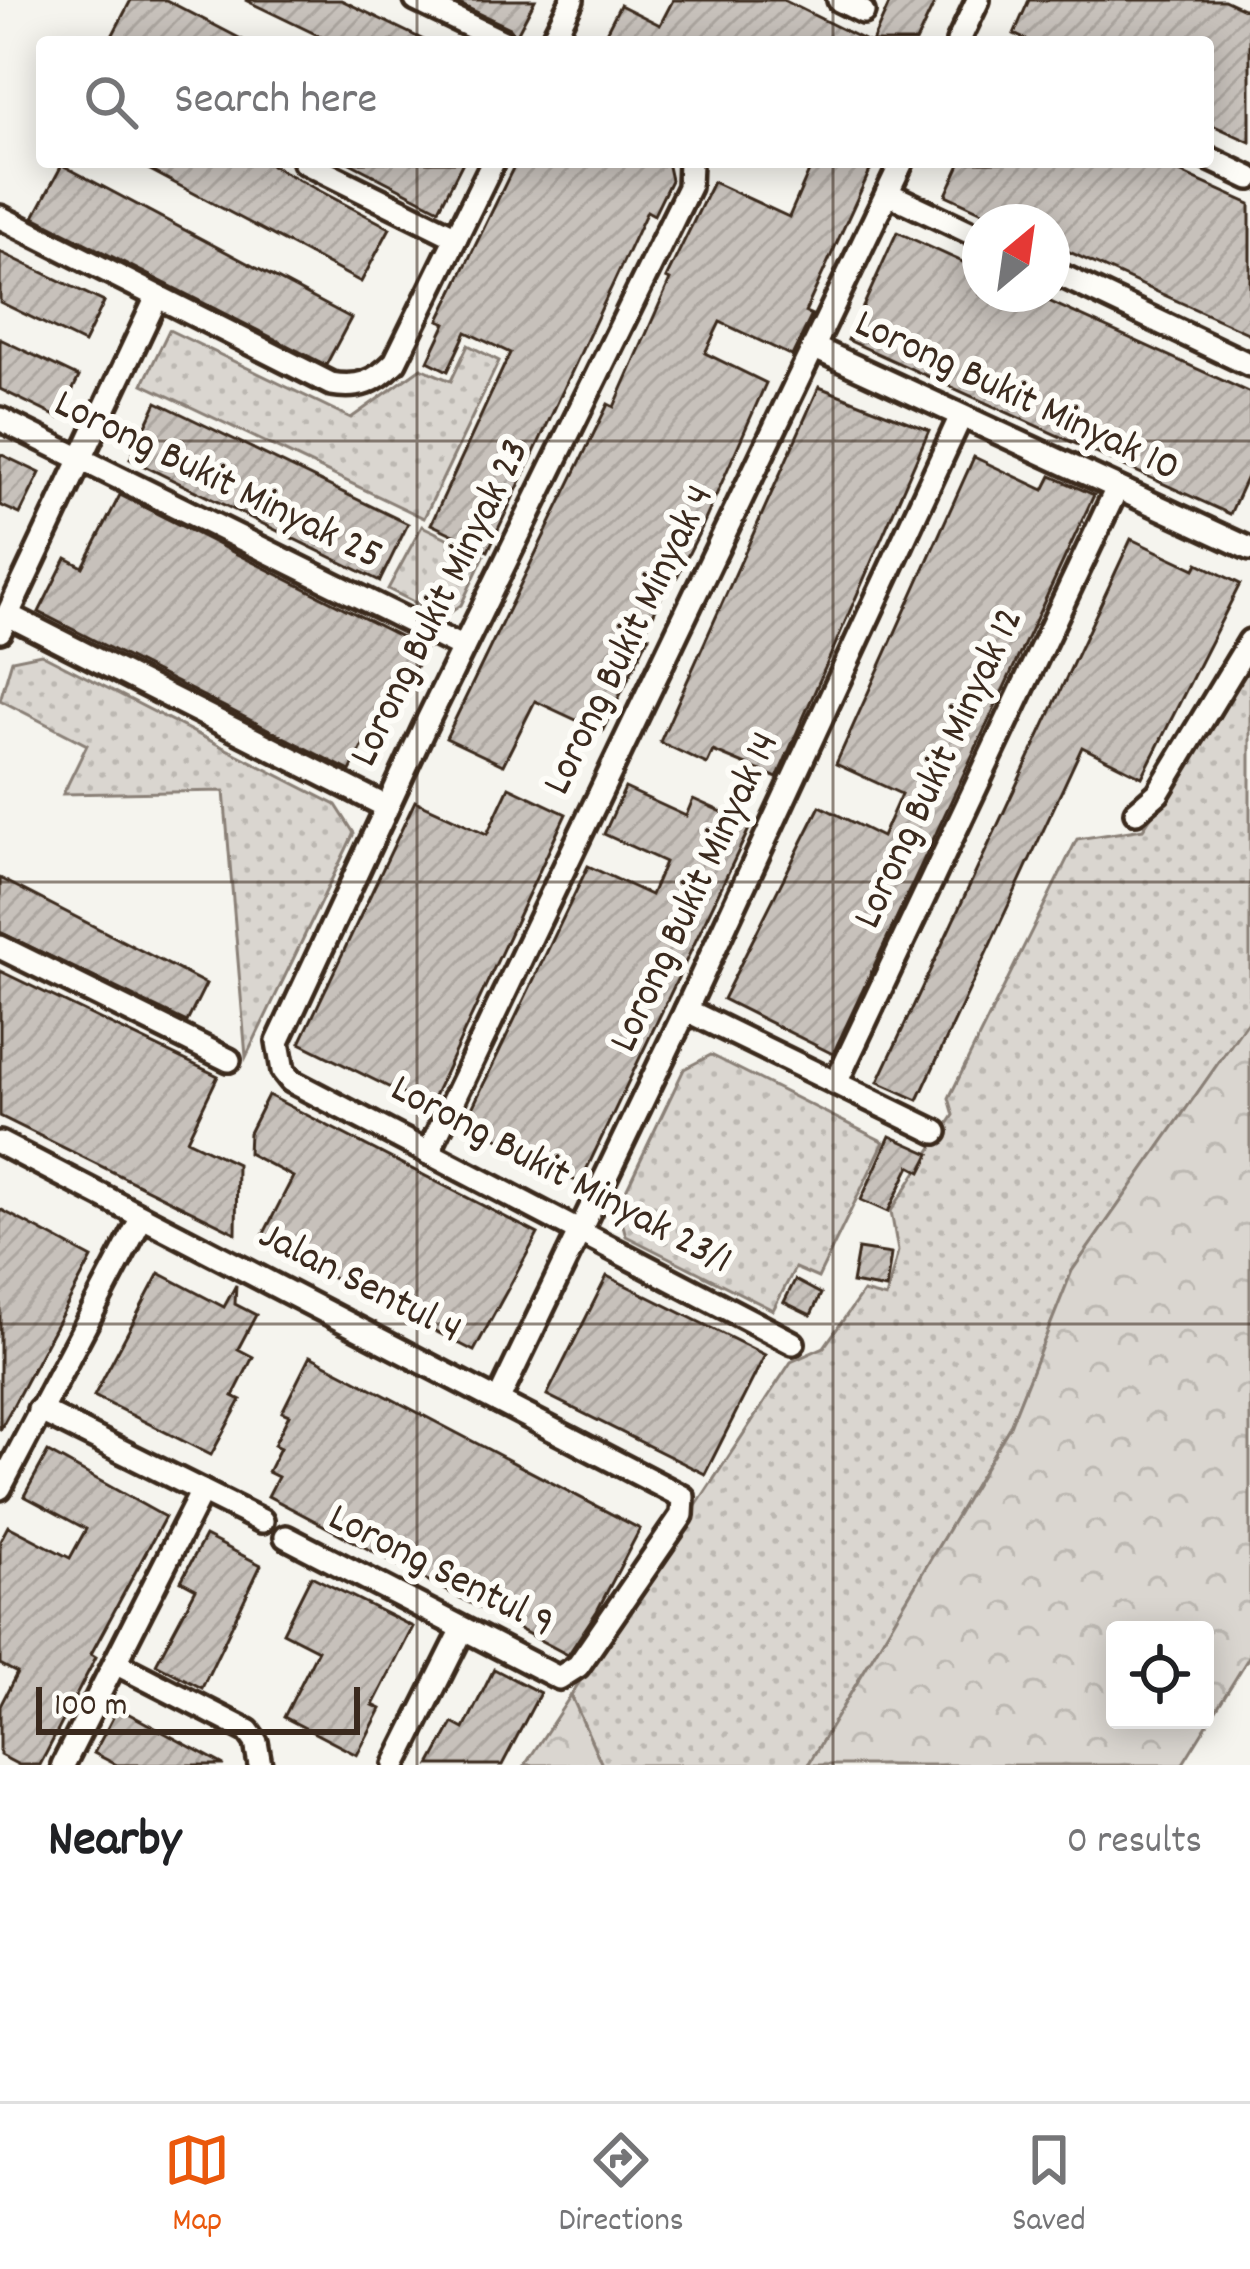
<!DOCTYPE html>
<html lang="en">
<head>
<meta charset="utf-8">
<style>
  body { margin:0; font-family:Dekko,sans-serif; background:#f2f2f2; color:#202124 }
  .controls { position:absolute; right:36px; bottom:36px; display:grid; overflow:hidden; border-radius:12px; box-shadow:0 6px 30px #0003 }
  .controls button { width:108px; height:108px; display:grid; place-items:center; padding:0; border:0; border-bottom:3px solid #e0e0e0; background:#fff; color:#202124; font:60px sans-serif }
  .compass { position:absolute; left:962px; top:204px; width:108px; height:108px; border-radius:50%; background:#fff; box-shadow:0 6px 30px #0003; rotate:29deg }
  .scale { position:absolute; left:36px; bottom:30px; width:324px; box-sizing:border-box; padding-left:12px; border:6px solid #3b2a1e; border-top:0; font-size:33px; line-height:42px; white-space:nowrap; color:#3b2a1e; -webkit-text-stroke:9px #fdfcf7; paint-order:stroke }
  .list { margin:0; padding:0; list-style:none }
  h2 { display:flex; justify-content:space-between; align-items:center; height:156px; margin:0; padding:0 48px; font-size:51px }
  h2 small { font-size:39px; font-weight:400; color:#757577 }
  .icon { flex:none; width:66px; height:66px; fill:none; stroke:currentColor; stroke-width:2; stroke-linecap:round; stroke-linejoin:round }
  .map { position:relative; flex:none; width:1250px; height:1765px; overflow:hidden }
  .search { position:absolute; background:#fff; box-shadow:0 6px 30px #0003; left:36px; right:36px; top:36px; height:132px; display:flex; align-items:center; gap:30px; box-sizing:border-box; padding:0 42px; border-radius:12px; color:#757577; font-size:45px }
  .sheet { height:336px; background:#fff }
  nav { display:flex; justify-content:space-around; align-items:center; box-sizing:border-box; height:168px; border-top:3px solid #e0e0e0; background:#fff; font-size:33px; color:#757577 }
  nav a { display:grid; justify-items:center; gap:6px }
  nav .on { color:#ea580c }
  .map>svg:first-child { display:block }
</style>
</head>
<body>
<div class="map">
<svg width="1250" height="1765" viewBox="0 0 1250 1765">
  <defs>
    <pattern id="grass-dots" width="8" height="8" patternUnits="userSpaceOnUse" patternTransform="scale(3)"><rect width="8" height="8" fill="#dad6d0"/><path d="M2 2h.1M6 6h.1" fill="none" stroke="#bcb8b2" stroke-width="1.8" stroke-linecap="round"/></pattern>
    <pattern id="forest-crowns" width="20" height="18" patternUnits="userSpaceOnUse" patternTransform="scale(3)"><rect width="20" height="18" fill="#dad6d0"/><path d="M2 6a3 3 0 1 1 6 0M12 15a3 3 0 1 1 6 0" fill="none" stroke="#bcb8b2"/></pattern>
    <pattern id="building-hatch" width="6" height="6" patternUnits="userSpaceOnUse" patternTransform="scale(3)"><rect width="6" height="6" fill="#c7c1bb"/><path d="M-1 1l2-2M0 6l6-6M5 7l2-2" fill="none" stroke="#aca6a0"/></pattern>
  </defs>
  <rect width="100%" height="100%" fill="#f5f4ee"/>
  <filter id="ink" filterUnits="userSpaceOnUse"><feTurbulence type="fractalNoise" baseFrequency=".00833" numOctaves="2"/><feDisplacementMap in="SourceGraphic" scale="24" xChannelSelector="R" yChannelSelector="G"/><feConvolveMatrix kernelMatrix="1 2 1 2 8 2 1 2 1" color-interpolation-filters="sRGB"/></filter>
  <g filter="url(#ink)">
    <g fill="url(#grass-dots)" stroke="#8a8077" stroke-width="3">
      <path d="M169,330L351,418L421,368L451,381L468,345L499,361L424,518L143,384Z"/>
      <path d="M422,526L484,556L461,605L444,617L388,589Z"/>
      <path d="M41,654L336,805L354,833L246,1057L224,791L63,794L87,745L0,700L12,660Z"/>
      <path d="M1250,668V1018L1072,1271L1010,1426L808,1765H602L571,1695L791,1362L824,1347L863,1292L886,1298L898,1251L891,1211L954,1115L949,1098L1077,839L1143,829Z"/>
      <path d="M711,1055L884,1142L818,1278L795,1268L773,1310L626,1236L618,1207L684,1069Z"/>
    </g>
    <g fill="url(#forest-crowns)" stroke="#8a8077" stroke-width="3" fill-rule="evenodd">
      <path d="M1250,1018V1655L1182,1765H808L1010,1426L1072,1271ZM1115,1630H1205V1720H1115Z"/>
      <path d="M571,1695L602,1765H525Z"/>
    </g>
    <g fill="url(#building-hatch)" stroke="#3b2a1e" stroke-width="3">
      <path d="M131,0H166L247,42H109Z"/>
      <path d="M245,0H341L428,42H332Z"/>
      <path d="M451,0H535L516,36L510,28Z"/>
      <path d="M673,0H783L868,42H601L620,5L660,25Z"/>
      <path d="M891,0H936L916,42H872Z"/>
      <path d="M1029,0H1224L1250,12V142L1208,123V42H1031L1014,34Z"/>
      <path d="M135,162H265L390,228L361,282Z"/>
      <path d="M348,162H463L439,209Z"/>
      <path d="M516,162H667L671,180L654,215L647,211L488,551L431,524L510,353L466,332L448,371L428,361L446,323L439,320Z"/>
      <path d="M813,162H874L805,312L812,315L792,356L720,322L705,353L766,383L702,527L677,577L672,574L644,634L649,636L602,732L535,701L503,765L446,738L608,404L614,407L670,280L666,278L713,182L789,217Z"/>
      <path d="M961,162H1157L1250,204V334L1052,244V222H1004L946,195Z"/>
      <path d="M62,165L351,318L326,365L34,217Z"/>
      <path d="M897,232L980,270V294H1033L1250,393V470L1230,514L848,340Z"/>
      <path d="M0,252L104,302L84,343L0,302Z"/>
      <path d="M0,339L79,377L59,418L0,389Z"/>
      <path d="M819,387L929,430L777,778L713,751L707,764L660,742Z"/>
      <path d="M157,402L408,524L380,581L130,459Z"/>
      <path d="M0,454L40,473L20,514L0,505Z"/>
      <path d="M974,457L1044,490L1051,476L1094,495L833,1054L723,999L820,806L882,837L901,794L836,764Z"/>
      <path d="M120,495L425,649L398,703L387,698L350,771L39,612L66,558L83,567Z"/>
      <path d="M1131,539L1195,569L1198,563L1240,584L1142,777L1082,747L918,1100L878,1082Z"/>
      <path d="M509,787L566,814L429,1107L300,1043L415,801L487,834Z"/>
      <path d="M625,788L686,816L693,799L751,825L580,1183L523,1156L525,1151L465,1123L588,866L651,895L665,862L604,834Z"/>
      <path d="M0,878L206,984L187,1022L0,932Z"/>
      <path d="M0,971L218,1076L187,1140L237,1164L236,1233L0,1116Z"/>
      <path d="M268,1095L538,1234L474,1351L260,1241L293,1177L248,1153L249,1133Z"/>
      <path d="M890,1136L930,1154L921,1172L910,1166L888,1212L861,1200Z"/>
      <path d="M0,1209L92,1258L0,1430Z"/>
      <path d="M858,1249L891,1254L886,1289L852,1283Z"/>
      <path d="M159,1273L224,1307L236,1285L235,1304L256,1315L238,1349L253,1357L233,1396L241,1400L211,1455L94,1396Z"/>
      <path d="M607,1276L765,1355L705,1474L547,1395Z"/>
      <path d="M795,1280L821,1294L811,1315L784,1302Z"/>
      <path d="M310,1356L640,1529L597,1611L568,1655L268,1496L278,1477L268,1472L280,1448L274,1445L289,1415L282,1412Z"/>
      <path d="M48,1452L165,1517L91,1654L96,1657L40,1765H19L0,1755V1706L17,1673L0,1664V1541L8,1526L70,1558L86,1529L24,1496Z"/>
      <path d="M205,1536L261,1565L202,1688L156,1664L196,1589L181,1581Z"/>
      <path d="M311,1576L413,1627L373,1705L381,1709L357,1755L284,1717L318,1650L283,1632Z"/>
      <path d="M494,1669L540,1693L502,1765H430L453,1723L464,1729Z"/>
      <path d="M118,1708L174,1738L224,1765H117L94,1753Z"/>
    </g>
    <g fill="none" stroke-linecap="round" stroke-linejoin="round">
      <defs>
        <g id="street">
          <path d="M416,0L503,42"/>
          <path d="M839,0L863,12"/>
          <path d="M551,42L572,0"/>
          <path d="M958,42L978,0"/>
          <path d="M1208,158L1250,178"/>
          <path d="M304,162L456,237"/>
          <path d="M690,162L689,187L424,728L278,1042L283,1071L291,1081L793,1343"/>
          <path d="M887,193L980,237"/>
          <path d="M0,217L331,384C359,389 375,382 395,362L493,162"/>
          <path d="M1052,271L1250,365"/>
          <path d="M815,348L1250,549"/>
          <path d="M0,419L463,648"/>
          <path d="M8,615L387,807"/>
          <path d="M0,631L157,297"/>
          <path d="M1136,812L1158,793L1250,641"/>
          <path d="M0,947L229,1060"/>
          <path d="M686,1010L936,1132"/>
          <path d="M836,1083L1117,488"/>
          <path d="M0,1143L683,1497L682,1515L578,1666L559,1678L286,1537"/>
          <path d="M428,1153L902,162"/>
          <path d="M498,1401L686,1010L961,416"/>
          <path d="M39,1410L262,1521"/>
          <path d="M0,1488L142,1217"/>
          <path d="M115,1663L248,1731L256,1742L260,1765"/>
          <path d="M63,1765L202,1491"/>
          <path d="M395,1765L463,1629"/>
        </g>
      </defs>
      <use href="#street" stroke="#3b2a1e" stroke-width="30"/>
      <use href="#street" stroke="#fdfcf7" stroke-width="21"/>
    </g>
  </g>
  <path fill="none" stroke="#3b2a1e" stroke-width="3" stroke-opacity="0.55" d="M417,0V42M833,0V42M417,162V1765M833,162V1765M0,441H1250M0,882H1250M0,1324H1250"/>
  <g text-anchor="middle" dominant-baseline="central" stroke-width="12" stroke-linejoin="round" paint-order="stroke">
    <g font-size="42" fill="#3b2a1e" stroke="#fdfcf7">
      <text transform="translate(1016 398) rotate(25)">Lorong Bukit Minyak 10</text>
      <text transform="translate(217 482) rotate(26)">Lorong Bukit Minyak 25</text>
      <text transform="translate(442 604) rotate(-64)">Lorong Bukit Minyak 23</text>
      <text transform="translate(631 641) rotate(-64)">Lorong Bukit Minyak 4</text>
      <text transform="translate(941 769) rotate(-65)">Lorong Bukit Minyak 12</text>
      <text transform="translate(697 893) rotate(-65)">Lorong Bukit Minyak 14</text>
      <text transform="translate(560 1177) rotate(28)">Lorong Bukit Minyak 23/1</text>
      <text transform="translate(359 1285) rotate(27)">Jalan Sentul 4</text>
      <text transform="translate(440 1573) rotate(27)">Lorong Sentul 9</text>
    </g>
  </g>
</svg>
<div class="controls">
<button><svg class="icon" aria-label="locate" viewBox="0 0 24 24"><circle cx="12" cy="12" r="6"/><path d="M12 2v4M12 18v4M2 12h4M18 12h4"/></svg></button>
</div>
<svg class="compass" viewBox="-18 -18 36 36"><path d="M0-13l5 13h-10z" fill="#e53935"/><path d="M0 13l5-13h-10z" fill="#757577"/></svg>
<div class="scale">100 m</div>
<div class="search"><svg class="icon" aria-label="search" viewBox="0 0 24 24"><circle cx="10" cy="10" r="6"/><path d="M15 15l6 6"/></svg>Search here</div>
</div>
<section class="sheet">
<h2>Nearby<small>0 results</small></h2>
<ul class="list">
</ul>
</section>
<nav>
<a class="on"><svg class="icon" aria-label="map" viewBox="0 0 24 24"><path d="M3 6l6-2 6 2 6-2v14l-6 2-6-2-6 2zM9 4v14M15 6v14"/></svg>Map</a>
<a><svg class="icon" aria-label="directions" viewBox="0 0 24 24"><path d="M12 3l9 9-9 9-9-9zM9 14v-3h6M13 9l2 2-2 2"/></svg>Directions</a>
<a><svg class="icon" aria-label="saved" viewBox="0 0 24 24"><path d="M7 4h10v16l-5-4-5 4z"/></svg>Saved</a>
</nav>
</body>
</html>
